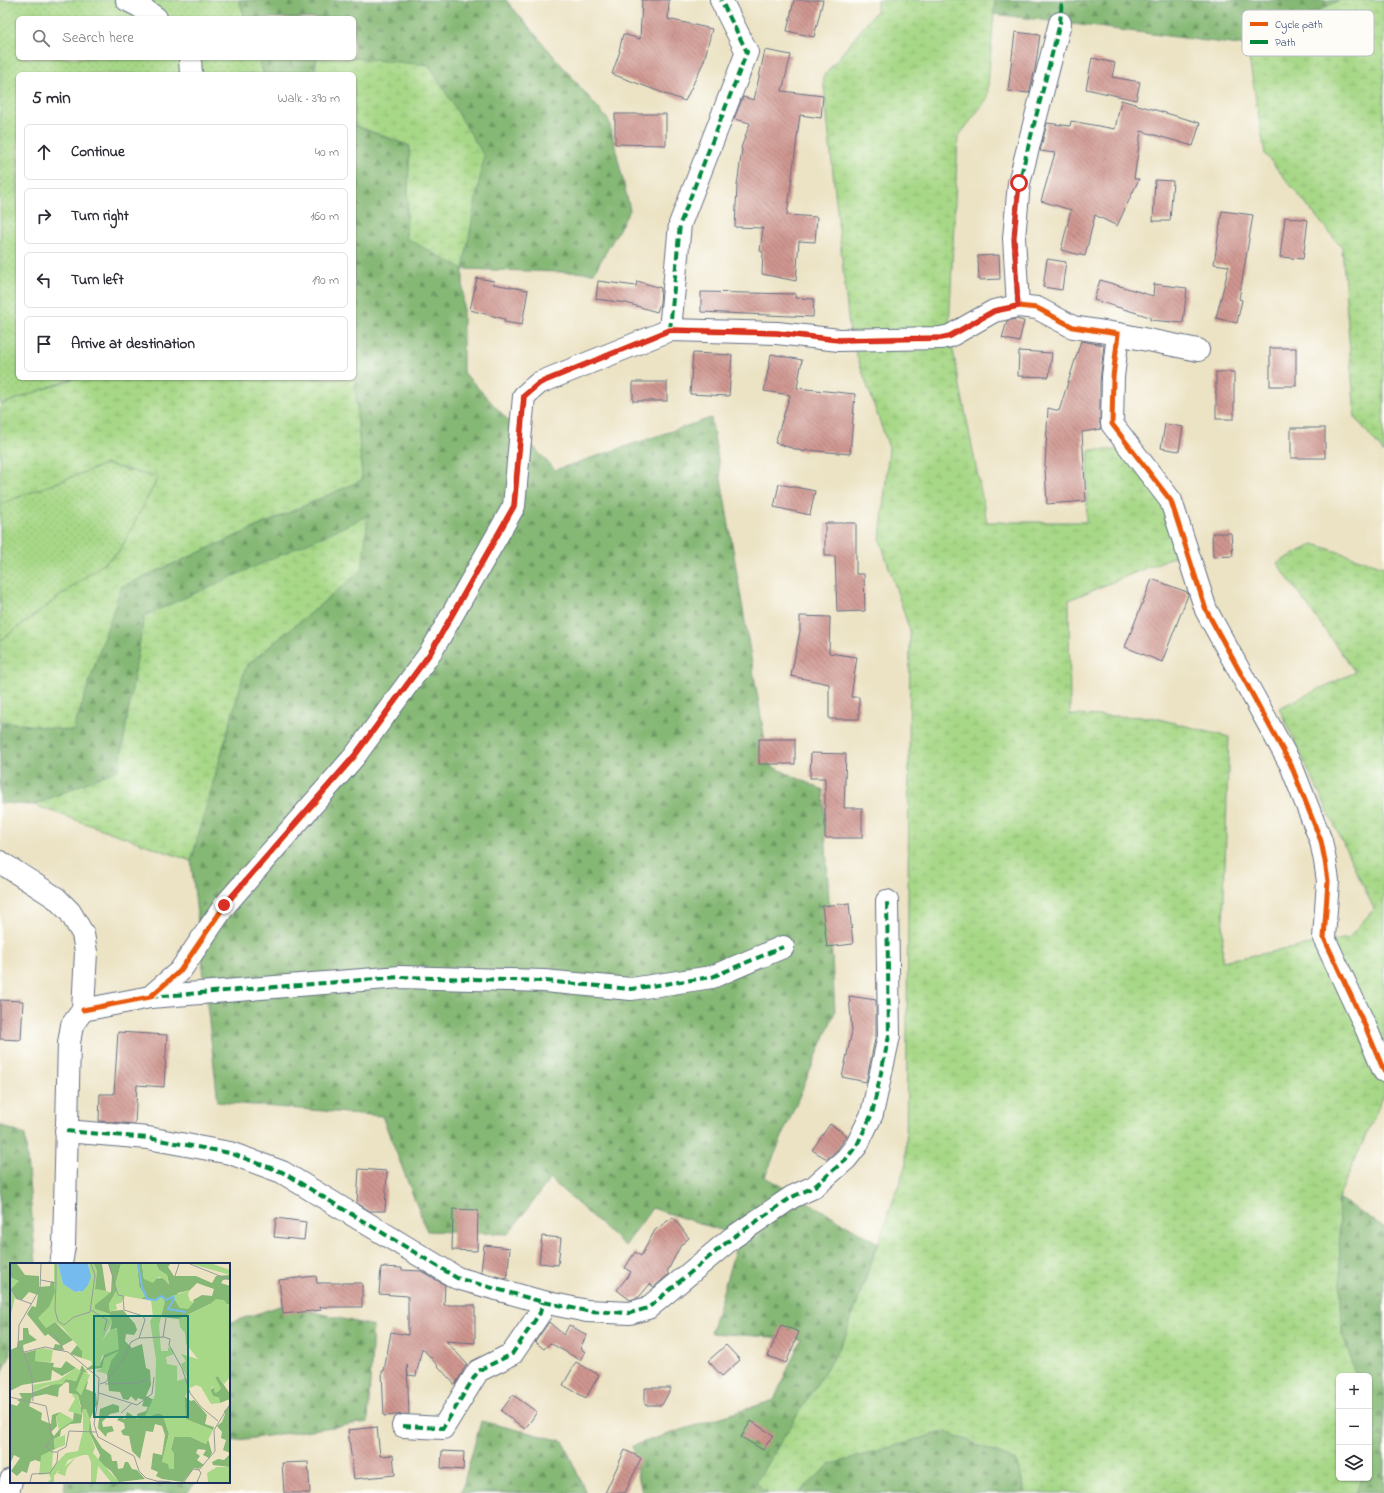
<!DOCTYPE html>
<html lang="en">
<head>
<meta charset="utf-8">
<style>
  body { margin:0; font-family:"Indie Flower",sans-serif; background:#f7f7f7; color:#2b2b33 }
  .controls { position:absolute; right:12px; bottom:12px; display:grid; overflow:hidden; border-radius:6px; box-shadow:0 1px 3px #0004 }
  .controls button { width:36px; height:36px; display:grid; place-items:center; padding:0; border:0; border-bottom:1px solid #e1e1e2; background:#fff; color:#2b2b33; font:20px sans-serif }
  .stop { position:absolute; width:12px; height:12px; margin:-9px; border:3px solid #d93025; border-radius:50%; background:#fff }
  .stop.end { background:#d93025; border-color:#fff; box-shadow:0 1px 4px #0008 }
  .list { margin:0; padding:0; list-style:none }
  h2 { display:flex; justify-content:space-between; align-items:center; height:52px; margin:0; padding:0 16px; font-size:17px }
  h2 small { font-size:13px; font-weight:400; color:#7c7c81 }
  .list li { display:grid; grid-template-columns:26px 1fr auto; gap:12px; align-items:center; box-sizing:border-box; height:56px; margin:0 8px 8px; padding:0 8px; border:1px solid #e1e1e2; border-radius:6px }
  .list b { display:block; font-size:15px; white-space:nowrap }
  .list em { font-size:13px; font-style:normal; color:#7c7c81 }
  .icon { flex:none; width:22px; height:22px; fill:none; stroke:currentColor; stroke-width:2; stroke-linecap:round; stroke-linejoin:round }
  .map { position:relative; flex:none; width:1384px; height:1493px; overflow:hidden }
  .search { position:absolute; background:#fff; box-shadow:0 1px 3px #0004; left:16px; top:16px; width:340px; height:44px; display:flex; align-items:center; gap:10px; box-sizing:border-box; padding:0 14px; border-radius:6px; color:#7c7c81; font-size:15px }
  .panel { position:absolute; background:#fff; box-shadow:0 1px 3px #0004; left:16px; top:72px; width:340px; height:308px; border-radius:6px }
  .map>svg:first-child { display:block }
</style>
</head>
<body>
<div class="map">
<svg width="1384" height="1493" viewBox="0 0 1384 1493">
  <defs>
    <pattern id="grass-dots" width="8" height="8" patternUnits="userSpaceOnUse"><rect width="8" height="8" fill="#a7d887"/><path d="M2 2h.1M6 6h.1" fill="none" stroke="#8fba77" stroke-width="1.8" stroke-linecap="round"/></pattern>
    <pattern id="forest-firs" width="22" height="20" patternUnits="userSpaceOnUse"><rect width="22" height="20" fill="#85b874"/><path d="M5 1l3.5 6h-7zM16 11l3.5 6h-7z" fill="#6c9662"/></pattern>
    <pattern id="wetland-marsh" width="20" height="14" patternUnits="userSpaceOnUse"><rect width="20" height="14" fill="#a7d887"/><path d="M1 5h8M5 5V1M11 12h8M15 12V8" fill="none" stroke="#8fba77"/></pattern>
    <pattern id="building-back-hatch" width="6" height="6" patternUnits="userSpaceOnUse"><rect width="6" height="6" fill="#cf958f"/><path d="M-1 5l2 2M0 0l6 6M5-1l2 2" fill="none" stroke="#a77a78"/></pattern>
  </defs>
  <rect width="100%" height="100%" fill="#fdfcf7"/>
  <filter id="ink" filterUnits="userSpaceOnUse"><feTurbulence type="fractalNoise" baseFrequency=".025" numOctaves="2"/><feDisplacementMap in="SourceGraphic" scale="8" xChannelSelector="R" yChannelSelector="G"/><feConvolveMatrix kernelMatrix="1 2 1 2 8 2 1 2 1" color-interpolation-filters="sRGB"/></filter>
  <filter id="wash" filterUnits="userSpaceOnUse"><feTurbulence type="fractalNoise" baseFrequency=".012" numOctaves="4" result="noise"/><feDisplacementMap in="SourceGraphic" scale="16" xChannelSelector="R" yChannelSelector="G"/><feGaussianBlur stdDeviation="0.9" result="paint"/><feColorMatrix in="noise" values="0 0 0 0 0 0 0 0 0 0 0 0 0 0 0 0 0 1.4 0 .05"/><feComposite in="paint" operator="in"/></filter>
  <g filter="url(#wash)">
    <rect width="100%" height="100%" fill="#ece3c4"/>
    <g fill="url(#grass-dots)" stroke="#618472">
      <path d="M0,0H239L245,18H18V58H258L264,74H18V378H75L0,405Z"/>
      <path d="M106,464L158,478L119,552L0,641V504Z"/>
    </g>
    <g fill="url(#forest-firs)" stroke="#507469">
      <path d="M239,0H506L609,121L630,210L594,273L463,269V372L555,470L711,418L769,765L823,790L835,1012L765,1177L878,1243L844,1340L756,1482L767,1493H642L632,1446L774,1400L801,1339L711,1333L739,1236L652,1208L625,1246L550,1179L508,1234L427,1231L382,1116L218,1102L191,861L246,666L362,570L144,616L119,769L34,805L0,803V721L73,731L121,587L362,480L354,370V125L410,146L406,238L463,268L430,66L354,58V18H245Z"/>
      <path d="M995,0H1340L1247,46L994,14Z"/>
      <path d="M258,58H317L314,74H264Z"/>
      <path d="M0,1125L25,1135L36,1264H11V1354L0,1377Z"/>
      <path d="M1338,1198L1384,1227V1493H1356L1361,1478H1369V1451L1376,1430L1369,1411V1376H1357L1342,1334Z"/>
      <path d="M283,1305L373,1326L368,1422L232,1441L229,1444V1323Z"/>
      <path d="M481,1421L563,1441L586,1493H461Z"/>
      <path d="M946,1431L1016,1461L1026,1493H799L829,1465Z"/>
      <path d="M65,1482H196L187,1493H64Z"/>
    </g>
    <g fill="url(#wetland-marsh)" stroke="#618472">
      <path d="M877,0H995L987,99L958,137L949,330L987,522H1086L1089,450H1129L1170,498L1175,556L1069,600L1070,715L1151,717L1229,737L1222,961L1348,938L1374,909L1279,708L1355,672L1277,563L1314,544L1384,567V1095L1338,1198L1342,1334L1357,1376H1339V1478H1361L1356,1493H1026L1016,1461L946,1431L829,1465L799,1493H767L756,1482L844,1340L906,1164L910,631L880,540L889,448L850,336L823,77L877,10Z"/>
      <path d="M1340,0H1384V453L1355,417L1342,248L1265,154L1247,46Z"/>
      <path d="M317,58H354L429,65L484,156L463,269L406,238L410,146L354,125V74H314Z"/>
      <path d="M354,370L362,480L121,587L73,731L0,721V641L119,552L158,478L106,464L0,504V405L75,378H354Z"/>
      <path d="M368,516L362,570L246,666L191,861L34,805L119,769L144,616Z"/>
      <path d="M1369,1411L1376,1430L1369,1451Z"/>
    </g>
    <g id="blocks">
      <g fill="url(#building-back-hatch)">
        <path d="M642,0H669L668,19L712,29L704,61L685,101L612,74L620,51H619L623,34L640,39Z"/>
        <path d="M794,0H823L814,37L787,31Z"/>
        <path d="M1015,32L1040,35L1035,69L1029,93L1008,91Z"/>
        <path d="M765,50L791,55L782,91L823,96L821,118L800,115L787,215L817,217L815,242L799,241L796,281L762,274L763,252L760,251L763,228L735,227L737,186L742,149L741,148L750,123L734,119L743,97L754,100Z"/>
        <path d="M1092,58L1115,63L1112,77L1140,82L1136,100L1086,89Z"/>
        <path d="M1121,100L1200,123L1193,146L1141,131L1134,179H1139L1117,226L1095,215L1085,256L1061,250L1071,210L1041,201L1055,153L1040,151L1047,123L1070,126L1071,121L1115,129Z"/>
        <path d="M615,114H666V145L615,144Z"/>
        <path d="M1155,180L1173,181L1170,221H1153Z"/>
        <path d="M1222,211L1253,215L1239,299L1242,300L1237,323L1216,318L1229,266L1214,264Z"/>
        <path d="M1285,217L1308,220L1303,259L1280,257Z"/>
        <path d="M999,255L1000,279L979,280L978,256Z"/>
        <path d="M1047,259L1066,262L1062,290L1043,287Z"/>
        <path d="M477,278L494,281L493,284L528,290L522,325L504,322L505,319L470,310Z"/>
        <path d="M1100,280L1153,296L1154,284L1187,288L1183,323L1150,320V317L1094,300Z"/>
        <path d="M598,281L636,286L637,281L661,288L660,303L657,312L626,303L596,299Z"/>
        <path d="M701,292L796,294L795,298L814,299L813,317L701,312Z"/>
        <path d="M1016,319L1024,321L1019,342L1002,338L1007,321Z"/>
        <path d="M1081,341L1104,345L1100,382V424L1101,429L1082,432L1086,501L1047,504L1045,468L1048,408L1059,411Z"/>
        <rect x="1270" y="348" width="26" height="38"/>
        <path d="M1019,351L1052,353L1049,377L1018,376Z"/>
        <path d="M693,353L732,355L729,396L690,394Z"/>
        <path d="M771,354L802,360L797,388L855,394L850,454L806,450L805,452L775,443L790,395L764,391Z"/>
        <rect x="1216" y="372" width="18" height="47"/>
        <rect x="633" y="382" width="34" height="19"/>
        <path d="M1165,424L1183,427L1179,451L1161,448Z"/>
        <rect x="1291" y="428" width="34" height="30"/>
        <path d="M779,484L815,491L810,515L774,507Z"/>
        <path d="M825,523H856V574H864L865,611L837,612L835,556H825Z"/>
        <path d="M1212,533H1231L1233,556L1213,557Z"/>
        <path d="M1152,579L1187,592L1188,595L1162,662L1125,647Z"/>
        <path d="M800,616L830,617L829,653L857,657L851,697H859V719H829V684L791,676L800,631Z"/>
        <rect x="759" y="739" width="36" height="25"/>
        <path d="M811,753L846,754L844,808H862V838H825V778H810Z"/>
        <path d="M849,903L853,944L827,947L822,906Z"/>
        <path d="M849,996L876,1000V1035L866,1082L842,1077L852,1031Z"/>
        <path d="M0,1000L23,1001L21,1040L0,1039Z"/>
        <path d="M118,1032L167,1035L164,1087L137,1085L135,1124L99,1121L100,1094H114Z"/>
        <path d="M830,1124L847,1135L837,1150L827,1159L812,1150Z"/>
        <path d="M359,1169L387,1171L385,1211H370L357,1203Z"/>
        <path d="M453,1209L478,1210L477,1251L452,1250Z"/>
        <path d="M673,1217L689,1238L681,1245L667,1272L669,1274L654,1287L650,1284L639,1297L630,1300L617,1290L631,1272L625,1268L635,1252L641,1256L655,1230Z"/>
        <path d="M276,1218L306,1222L304,1240L274,1237Z"/>
        <path d="M542,1236L561,1238L558,1265L539,1263Z"/>
        <path d="M484,1245L510,1248L507,1279L481,1272Z"/>
        <path d="M381,1267L402,1268V1270L421,1271L445,1285L444,1305H475V1343L446,1341L467,1364L455,1385L422,1348L416,1376L408,1375L407,1364L409,1414L384,1416L382,1371H384L391,1332L408,1335V1296L379,1294Z"/>
        <path d="M316,1276L317,1283H362V1307H320L321,1310L283,1314L279,1280Z"/>
        <path d="M549,1322L564,1335L569,1325L587,1335L580,1348L585,1352L580,1360L550,1343L544,1349L535,1342Z"/>
        <path d="M781,1325L799,1332L786,1363L768,1356Z"/>
        <path d="M726,1345L740,1360L722,1376L708,1361Z"/>
        <path d="M576,1362L599,1375L586,1398L563,1385Z"/>
        <path d="M645,1388H671L662,1405H645Z"/>
        <path d="M513,1395L537,1412L525,1429L501,1411Z"/>
        <path d="M751,1421L773,1435L763,1450L741,1437Z"/>
        <path d="M377,1427L380,1456L393,1455L395,1475L354,1479L348,1430Z"/>
        <path d="M625,1450L641,1458L625,1493H605Z"/>
        <path d="M442,1451L464,1452L463,1470L441,1468Z"/>
        <path d="M308,1462L310,1493H284L282,1463Z"/>
      </g>
    </g>
  </g>
  <g filter="url(#ink)">
    <use href="#blocks" fill-opacity="0" stroke="#646e82" stroke-width="1"/>
    <g fill="none" stroke-linecap="round" stroke-linejoin="round">
      <defs>
        <g id="minor">
          <path d="M127,0L139,6L156,18"/>
          <path d="M190,58L191,74"/>
          <path d="M1018,306L1014,238L1019,183L1060,23"/>
          <path d="M670,330L680,224L747,52L721,0"/>
          <path d="M1118,334L1198,350"/>
          <path d="M0,862L56,898L70,912L83,934L86,952L83,1010L72,1025L69,1043L64,1246L61,1264"/>
          <path d="M150,997L400,977L544,981L631,989L712,977L783,947"/>
          <path d="M83,1010L150,997L180,971L225,905L354,757L431,652L514,506L524,396L539,383L670,330L777,333L839,340L941,338L950,336L994,311L1018,306L1037,308L1073,327L1118,334L1113,377L1112,424L1171,501L1206,610L1291,765L1321,841L1325,861L1328,881L1324,938L1366,1028L1384,1071"/>
          <path d="M66,1131L148,1138L230,1153L282,1172L457,1278L543,1302L587,1311L630,1313L648,1308L732,1238L792,1197L814,1187L846,1159L857,1145L872,1114L889,1036L887,901"/>
          <path d="M403,1426L443,1428L478,1371L512,1354L540,1313L543,1302"/>
          <path d="M8,1493L11,1480"/>
        </g>
      </defs>
      <use href="#minor" stroke="#646e82" stroke-width="24"/>
      <use href="#minor" stroke="#fff" stroke-width="22"/>
      <g stroke="#00873e" stroke-width="4" stroke-dasharray="8 4" stroke-linecap="butt">
        <path d="M1018,306L1014,238L1019,183L1060,23L1062,0"/>
        <path d="M670,330L680,224L747,52L721,0"/>
        <path d="M150,997L400,977L544,981L631,989L712,977L783,947"/>
        <path d="M66,1131L148,1138L230,1153L282,1172L457,1278L543,1302L587,1311L630,1313L648,1308L732,1238L792,1197L814,1187L846,1159L857,1145L872,1114L889,1036L887,901"/>
        <path d="M403,1426L443,1428L478,1371L512,1354L540,1313L543,1302"/>
      </g>
      <defs>
        <path id="cycleway" d="M83,1010L150,997L180,971L225,905L354,757L431,652L514,506L524,396L539,383L670,330L777,333L839,340L941,338L950,336L994,311L1018,306L1037,308L1073,327L1118,334L1113,377L1112,424L1171,501L1206,610L1291,765L1321,841L1325,861L1328,881L1324,938L1366,1028L1384,1071"/>
      </defs>
      <use href="#cycleway" stroke="#fdfcf7" stroke-width="8"/>
      <use href="#cycleway" stroke="#e8590c" stroke-width="5"/>
    </g>
  </g>
  <g fill="none" stroke-linecap="round" stroke-linejoin="round" filter="url(#ink)">
    <path stroke="#d93025" stroke-width="5" d="M224,905L354,756L431,652L514,506L524,396L540,383L670,330L777,333L839,340L941,338L950,336L994,311L1018,306L1014,238L1019,183"/>
  </g>
  <g transform="translate(10 1263)">
    <rect width="220" height="220" fill="#ece3c4"/>
    <path d="M44,1H48L53,21L65,29H70L79,5L78,1H84L87,8L85,26L101,29L85,46L100,51L102,59L92,78L91,85H95L92,91L81,98L72,95V88L53,65L45,59L36,65L28,55L39,44L44,19ZM0,14L9,18L1,51H0ZM33,85L43,87L41,99L25,98L26,87ZM66,194L57,205L55,213L47,210Z" fill="#a7d887"/>
    <path d="M0,1H7L15,12L29,13V24L40,23L41,18L44,19L45,29L39,44L28,55L36,65L45,59L63,77L52,83L53,88L43,87L45,81L51,82L38,71L35,73L17,51L22,43L26,44L28,32L19,29L12,37L6,36L1,26L9,18L0,14ZM84,1H92L96,28L85,26L87,8ZM98,1H111L105,23L107,27L99,41L100,48L113,47L125,61L127,67L124,72L116,71L115,78L122,85L132,81L136,105L140,107L141,122L136,133L144,137L135,154L148,150L153,152L159,171L152,199L161,186L164,174H181L196,181L198,176L202,190L199,195L193,192L196,187L188,186L186,190L190,193L187,197L194,202L188,206L184,205L173,219L152,216L146,213L148,209L141,206L143,190L152,192L155,172L152,163L145,161L143,169L136,168L130,196L122,188L119,173L113,172L111,168L115,165L114,160L107,157L110,154L115,156L117,149L128,156L127,151L136,148L138,144L132,143L134,137L128,135L126,138L121,133L118,137L113,136L110,129L99,128L97,111L101,98L109,92L92,105L75,107L78,110L74,109L69,120L68,128L71,132L74,120L78,118L76,126L86,130L87,141L80,156L82,170L92,185L101,192L102,198H107L108,206L113,205L115,199H118L122,206L127,207L135,216L109,219L101,208L88,198L90,192L79,169L76,146H73L71,160L60,161L51,167L50,173L44,176L45,186L31,193V199L25,197L20,199L17,210L12,208L7,213L1,208L10,195L4,192L0,201L1,141L7,143L10,139L7,137L12,135L9,130H21L56,116L66,118L72,102L75,107L82,102L89,103L107,65L100,67L102,59L100,51L85,46V42L101,29L102,12ZM56,119L59,120V130L68,132L71,144L64,149L63,157L53,162L44,173L41,169L47,163L46,154L50,149L42,152L41,161L31,157L32,150L19,143L22,134L36,131L48,134L49,125ZM127,1H132L134,16L153,15L159,21L157,12L149,7L146,1H160L158,4L164,13H186L202,20L206,13L220,12V16L213,17L211,20L220,23V45L218,41H200L169,56L151,54L152,42L147,37L131,36L135,33L129,23ZM187,20L204,26L202,33L192,32L183,37L184,39L170,45L166,38L168,30L180,27ZM13,65H18L19,71L27,77L13,82L14,90L26,87L25,98L44,100L43,104L51,105L56,98L66,105L52,113L42,107L41,117L12,122L0,128V87L7,84L8,78L13,77ZM67,82L72,88V95L60,91ZM208,113L220,131V136L210,140L209,135L203,133L200,127L207,122L205,114ZM175,134L181,138L184,137L197,152L195,161L204,164L203,167L175,156ZM103,141L109,143V149L100,151L92,159L93,164L102,163L104,168L97,170L96,174L88,165L90,146ZM220,142V190L213,187L216,177L211,175L212,169L207,163L212,159L215,151L214,148ZM220,191V204L203,202L202,199L208,196L214,197Z" fill="#85b874" fill-rule="evenodd"/>
    <path d="M111,1H127L129,23L135,33L131,36L115,33L111,40L106,41L107,46L100,49L99,41L107,27L105,23ZM132,1H146L149,7L157,12L159,22L153,15L148,14L143,20L134,16ZM182,1H203L220,7V12ZM180,27L178,31L180,38L184,39L178,46L170,45L162,33ZM147,34H153L155,39L149,62L151,88H158V84L163,87L164,91L156,94L157,101L167,103V118L177,115L171,101L176,98L171,91L188,96L176,81L175,70L170,64L169,56L200,41L206,36L214,37L220,45V114L214,121L208,113L205,114L211,125L208,129L205,130L203,123L200,127L203,133L209,135L210,140L201,141L191,124L186,122L178,126L175,134L176,156L203,167L196,181L181,174H164L161,186L164,190V206H159L158,201L152,199L159,171L153,152L148,150L137,155L135,153L145,132L146,96L140,58L143,54L141,37H147ZM107,65L109,86L92,93L89,103L82,102L81,98L95,86L83,88L82,81L92,78L100,67ZM109,88L101,98L97,111L86,108L92,105L94,95ZM66,105L71,108L66,118L56,116L53,121L38,122L23,129L22,122L49,117ZM74,109L80,112L71,132L66,127ZM61,130L68,132L72,152L58,148L65,136ZM73,146H76L80,156L79,169L85,184L83,190L109,219H101L88,203L86,219H81V199L78,192H73L58,197L52,209L48,208L44,213V219H38L41,216L39,211L29,212L31,193L43,187L42,205L56,190L68,188L73,168ZM50,149L64,157L49,167L46,154ZM55,172V182L45,186L44,176ZM207,204H220V219H198L197,210Z" fill="#a7d887"/>
    <path d="M48,1H78L81,14L78,22L73,28L65,29L53,21Z" fill="#76bbed"/>
    <path fill="none" stroke="#76bbed" stroke-width="2" d="M128,1L132,24L137,36L146,37L151,33L157,37L163,33L164,36L158,46L176,49"/>
    <path fill="none" stroke="#989b9b" stroke-width="1" d="M31,1L30,26L9,62L8,85L14,89L35,84L58,89L89,115L88,137L84,161L88,174L124,193L129,208L136,215L150,219M99,1L108,32L113,33L114,47L133,53L135,57L129,75M180,1L220,17M165,13L169,1M31,17L46,20L45,47L48,58L54,62L64,54L80,49L85,12L81,1M46,20V1M0,25L8,36L22,41M81,47L97,57L94,68M44,71L54,87M153,74L156,55M14,89L22,115L23,138M90,121L96,119L113,97L121,79L129,75L154,74L160,76L159,82L172,105L180,130L191,144L208,158M95,121L127,120L137,117M89,130L127,142L142,131L144,114M0,134L36,143L42,174L36,184L42,189H47M111,150L121,141M149,218L161,219M20,219L22,211L40,210L47,199L48,188L56,184L59,168L86,169M174,219L183,206L189,207L205,188L204,167L220,141M187,219L191,210L189,207"/>
    <path fill="#0f766e" fill-opacity="0.15" stroke="#0f766e" stroke-width="2" d="M84,53H178V154H84Z"/>
    <rect width="220" height="220" fill="none" stroke="#1b2f5e" stroke-width="2"/>
  </g>
  <rect x="1242" y="10" width="132" height="46" rx="6" fill="#fdfcf7" stroke="#b9bec9" stroke-width="1"/>
  <rect x="1250" y="22" width="18" height="4" fill="#e8590c"/>
  <rect x="1250" y="40" width="18" height="4" fill="#00873e"/>
  <g font-size="11" fill="#1b2f5e">
    <text x="1275" y="28">Cycle path</text>
    <text x="1275" y="46">Path</text>
  </g>
</svg>
<div class="controls">
<button>+</button>
<button>−</button>
<button><svg class="icon" aria-label="layers" viewBox="0 0 24 24"><path d="M12 4l9 5-9 5-9-5zM3 14l9 5 9-5"/></svg></button>
</div>
<div class="stop" style="left:1019px;top:183px"></div>
<div class="stop end" style="left:224px;top:905px"></div>
<div class="search"><svg class="icon" aria-label="search" viewBox="0 0 24 24"><circle cx="10" cy="10" r="6"/><path d="M15 15l6 6"/></svg>Search here</div>
<section class="panel">
<h2>5 min<small>Walk · 390 m</small></h2>
<ul class="list">
<li><svg class="icon" aria-label="ahead" viewBox="0 0 24 24"><path d="M12 20V5M6 11l6-6 6 6"/></svg><div><b>Continue</b></div><em>40 m</em></li>
<li><svg class="icon" aria-label="right" viewBox="0 0 24 24"><path d="M7 20v-9h11M14 6l5 5-5 5"/></svg><div><b>Turn right</b></div><em>160 m</em></li>
<li><svg class="icon" aria-label="left" viewBox="0 0 24 24"><path d="M17 20v-9H6M10 6l-5 5 5 5"/></svg><div><b>Turn left</b></div><em>190 m</em></li>
<li><svg class="icon" aria-label="arrive" viewBox="0 0 24 24"><path d="M6 21V4h12l-3 4 3 4H6"/></svg><div><b>Arrive at destination</b></div></li>
</ul>
</section>
</div>
</body>
</html>
